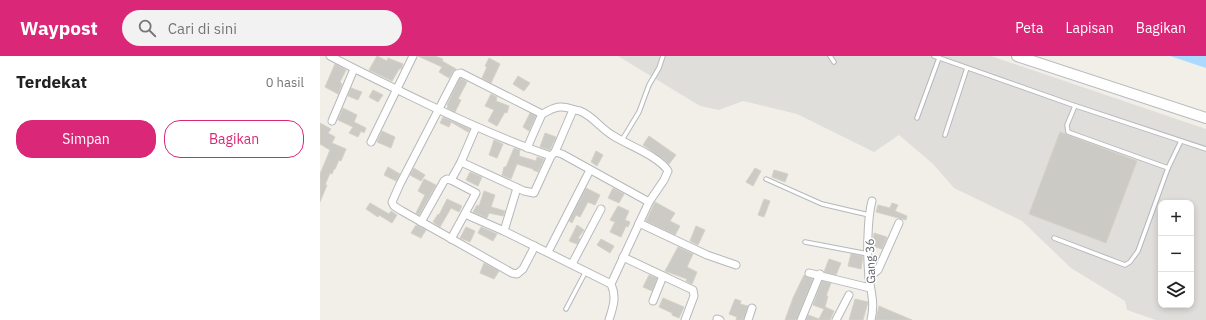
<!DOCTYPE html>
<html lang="id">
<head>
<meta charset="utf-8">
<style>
  body { margin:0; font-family:"IBM Plex Sans",sans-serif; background:#f2f2f2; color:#222 }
  .controls { position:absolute; right:12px; bottom:12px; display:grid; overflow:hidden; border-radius:8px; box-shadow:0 2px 6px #0003 }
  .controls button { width:36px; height:36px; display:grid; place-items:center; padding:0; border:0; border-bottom:1px solid #e0e0e0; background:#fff; color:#222; font:20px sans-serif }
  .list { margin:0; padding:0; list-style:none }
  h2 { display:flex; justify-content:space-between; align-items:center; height:52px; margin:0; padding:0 16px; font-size:17px }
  h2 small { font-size:13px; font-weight:400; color:#767676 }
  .actions { display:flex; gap:8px; padding:12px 16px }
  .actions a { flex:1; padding:9px 0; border:1px solid #db2777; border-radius:16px; text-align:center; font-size:14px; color:#db2777 }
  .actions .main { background:#db2777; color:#fff }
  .icon { flex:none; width:22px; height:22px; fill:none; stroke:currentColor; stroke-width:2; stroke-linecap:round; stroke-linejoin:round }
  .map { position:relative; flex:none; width:886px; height:264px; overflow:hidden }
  header { display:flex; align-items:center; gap:24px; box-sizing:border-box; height:56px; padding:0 20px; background:#db2777; color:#fff }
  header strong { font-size:19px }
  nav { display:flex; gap:22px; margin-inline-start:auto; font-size:14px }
  .search { width:280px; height:36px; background:#f2f2f2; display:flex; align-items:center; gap:10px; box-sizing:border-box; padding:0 14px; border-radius:22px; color:#767676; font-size:15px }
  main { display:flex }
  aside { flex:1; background:#fff }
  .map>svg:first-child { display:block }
</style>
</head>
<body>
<header>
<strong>Waypost</strong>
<div class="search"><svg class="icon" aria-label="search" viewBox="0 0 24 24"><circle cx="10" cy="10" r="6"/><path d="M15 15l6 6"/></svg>Cari di sini</div>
<nav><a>Peta</a><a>Lapisan</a><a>Bagikan</a></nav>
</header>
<main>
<aside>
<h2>Terdekat<small>0 hasil</small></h2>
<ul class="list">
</ul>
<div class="actions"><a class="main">Simpan</a><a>Bagikan</a></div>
</aside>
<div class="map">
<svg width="886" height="264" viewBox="0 0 886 264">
  <rect width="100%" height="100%" fill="#f1efe8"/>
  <path fill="#e0deda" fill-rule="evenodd" d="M298,0H671L886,73V264H836L807,254L805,245L751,212L702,165L634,132L613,108L579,79L554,96L477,58L423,45L399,54L380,50ZM841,147H871V249H841Z"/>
  <path fill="#aadaff" d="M850,0H886V12Z"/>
  <g fill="#cccac5" stroke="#d6d1c6">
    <path d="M57,0L67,5L68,2L83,8L81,13H79L72,25L49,14Z"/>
    <path d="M98,0H115L123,3L122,5L136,13L133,15L129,22L119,16L122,11Z"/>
    <path d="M169,2L180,8L171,27L162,22L167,11L165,10Z"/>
    <path d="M15,8L26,14L20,26L22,28L18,38L5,31Z"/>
    <path d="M198,20L210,27L204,35L193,28Z"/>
    <path d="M140,22L147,26L138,43L141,44L135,56L127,52L128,50L127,49Z"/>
    <path d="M31,32L42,36L38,44L28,40Z"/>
    <path d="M53,34L63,39L58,46L49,41Z"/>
    <path d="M171,38L177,41L176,45L189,50L187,57L185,56L177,70L168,65L174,54L165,50Z"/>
    <path d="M23,52L37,59L34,66L46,72L44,77L41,75L38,81L29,77L33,71L18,64Z"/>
    <path d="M210,57L216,60L209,75L203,71Z"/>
    <path d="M123,61L150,73L148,76L131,66L129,71L120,67Z"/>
    <path d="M0,67L11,73L8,77L15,81L12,87L26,93L21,105L19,104L15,113H14L12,118L10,117L5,129H7L0,146V118L10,94L0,88Z"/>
    <path d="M62,75L75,81L71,92L57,86Z"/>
    <path d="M740,76L817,105L786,187L709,158Z"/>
    <path d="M225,77L236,81L230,94L220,91Z"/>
    <path d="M329,80L356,99L349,108L345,104L323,89Z"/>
    <path d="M174,84L183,88L177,102L169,99Z"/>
    <path d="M194,92L200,94L199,100L216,105L217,101L224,103L218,116L213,114V113L197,108L191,123L182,119L184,111H186Z"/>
    <path d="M276,95L283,99L277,110L271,106Z"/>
    <path d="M68,111L80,118L76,125L64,119Z"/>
    <path d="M94,112L105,119L101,125L90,119Z"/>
    <path d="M435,112L441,115L433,130L426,126Z"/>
    <path d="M454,114L468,118L465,126L452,121Z"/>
    <path d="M150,116L162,121L158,130L146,124Z"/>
    <path d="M104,123L116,129L99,159L96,157L105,139L98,135Z"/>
    <path d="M266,132L280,139L275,149L268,146L260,161L256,159L252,167L249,165Z"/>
    <path d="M293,132L304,138L299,147L288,142Z"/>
    <path d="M164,135L175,139L171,151L185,155L183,160L169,157L167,162L153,156L157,149L159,150Z"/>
    <path d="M127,143L142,150L139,156L131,152L120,171L113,166L118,158L119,159Z"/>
    <path d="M444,143L450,145L444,161L438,159Z"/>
    <path d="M335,146L355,157L350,165L360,170L355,179L326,165Z"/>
    <path d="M50,147L69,158L71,155L77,159L72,167L59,159L58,161L46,153Z"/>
    <path d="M572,147L578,149L575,155L587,160L586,164L556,156L558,149L570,152Z"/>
    <path d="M298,150L309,155L305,164L310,166L308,171L306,170L301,181L290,176L295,166L290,164Z"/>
    <path d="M96,169L106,174L101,182L91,177Z"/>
    <path d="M257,169L264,174L258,182L260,183L257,188L249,185Z"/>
    <path d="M376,170L385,174L378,189L370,185Z"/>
    <path d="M146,171L155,175L150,186L140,182Z"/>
    <path d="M161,171L177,178L173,185L158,177Z"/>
    <path d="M554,177L567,181L562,193L553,190Z"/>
    <path d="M281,183L294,190L290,197L277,189Z"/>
    <path d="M358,191L373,198L367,211L377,216L372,228L366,225L367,223L345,215Z"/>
    <path d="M531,198L543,200L541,213L528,210Z"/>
    <path d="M509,203L521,207L516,219L504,216Z"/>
    <path d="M164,207L179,215L174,223L160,217Z"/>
    <path d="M329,219L337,222L332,235L323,231Z"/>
    <path d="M484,219L493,223L476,264H465L473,242Z"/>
    <path d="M502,225L511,227L506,240H508L505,251L514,255L510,264H486L488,259L499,263L504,253L493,249Z"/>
    <path d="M343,242L364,251L359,262L352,259V257L339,251Z"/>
    <path d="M415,243L421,245L420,248L428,250L423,264H416L417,261L409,258Z"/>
    <path d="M535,243L548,246L543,264H529Z"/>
    <path d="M559,250L592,264H556Z"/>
  </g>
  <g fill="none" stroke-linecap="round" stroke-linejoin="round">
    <defs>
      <g id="lane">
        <path d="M510,0L514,6"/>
        <path d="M614,0L750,48L886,93"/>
        <path d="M597,62L619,2"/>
        <path d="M625,79L647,12"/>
        <path d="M302,84L319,56L329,29L339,12L343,0"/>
        <path d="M848,112L861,85"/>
        <path d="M446,123L502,148L549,159"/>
        <path d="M734,182L805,209L810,206L818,195L848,112L748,76L747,69L755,50"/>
        <path d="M485,186L548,198"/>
        <path d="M246,253L266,215"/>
      </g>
      <g id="street">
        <path d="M10,0C42,17 76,33 109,49C149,68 189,86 231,100L235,96L253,54"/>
        <path d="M12,65L34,13"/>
        <path d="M51,86L93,0"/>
        <path d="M207,92L222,58"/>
        <path d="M235,96L242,98L329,146"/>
        <path d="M141,106L204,135L214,137L231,100"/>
        <path d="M131,124L156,137L131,183"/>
        <path d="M145,158L184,175L197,132"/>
        <path d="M101,166L124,125L127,123L131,124L141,106L156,71"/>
        <path d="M319,167L387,199L416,209"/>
        <path d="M184,175L291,228C297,241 293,251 289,264"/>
        <path d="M215,190L203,213L197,218L192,217L82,155L74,150L72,146L80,128L137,18L141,17L222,58C229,55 234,50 242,51C247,51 254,54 260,55C273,60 280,72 292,79C307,89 339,100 348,115L344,124L329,146L291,228"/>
        <path d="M228,196L270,114"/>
        <path d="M303,201L373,234L374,240L365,264"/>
        <path d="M252,208L281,153"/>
        <path d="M489,217L550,232"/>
        <path d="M549,221L558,214L579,167"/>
        <path d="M333,245L343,220"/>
        <path d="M397,264V263L400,264"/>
        <path d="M428,264L432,252"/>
        <path d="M481,264L500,218"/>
        <path d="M516,264L529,239"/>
        <path d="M551,264C555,247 551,237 549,221C547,202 547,163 552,145"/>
      </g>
      <path id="secondary" d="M697,0L886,62"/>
    </defs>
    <use href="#lane" stroke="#b5b8bc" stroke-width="5.5"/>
    <use href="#street" stroke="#b5b8bc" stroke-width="9"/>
    <use href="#secondary" stroke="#b6babf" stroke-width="12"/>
    <use href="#lane" stroke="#fff" stroke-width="3.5"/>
    <use href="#street" stroke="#fff" stroke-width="7"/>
    <use href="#secondary" stroke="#fff" stroke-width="10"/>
  </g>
  <g text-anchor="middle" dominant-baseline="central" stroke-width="3" stroke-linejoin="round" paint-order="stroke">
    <g font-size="12" fill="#5f6368" stroke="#fff">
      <text transform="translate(550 205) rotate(-92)">Gang 36</text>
    </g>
  </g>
</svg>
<div class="controls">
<button>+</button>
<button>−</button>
<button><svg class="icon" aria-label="layers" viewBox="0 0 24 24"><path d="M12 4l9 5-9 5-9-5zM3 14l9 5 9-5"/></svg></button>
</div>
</div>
</main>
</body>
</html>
